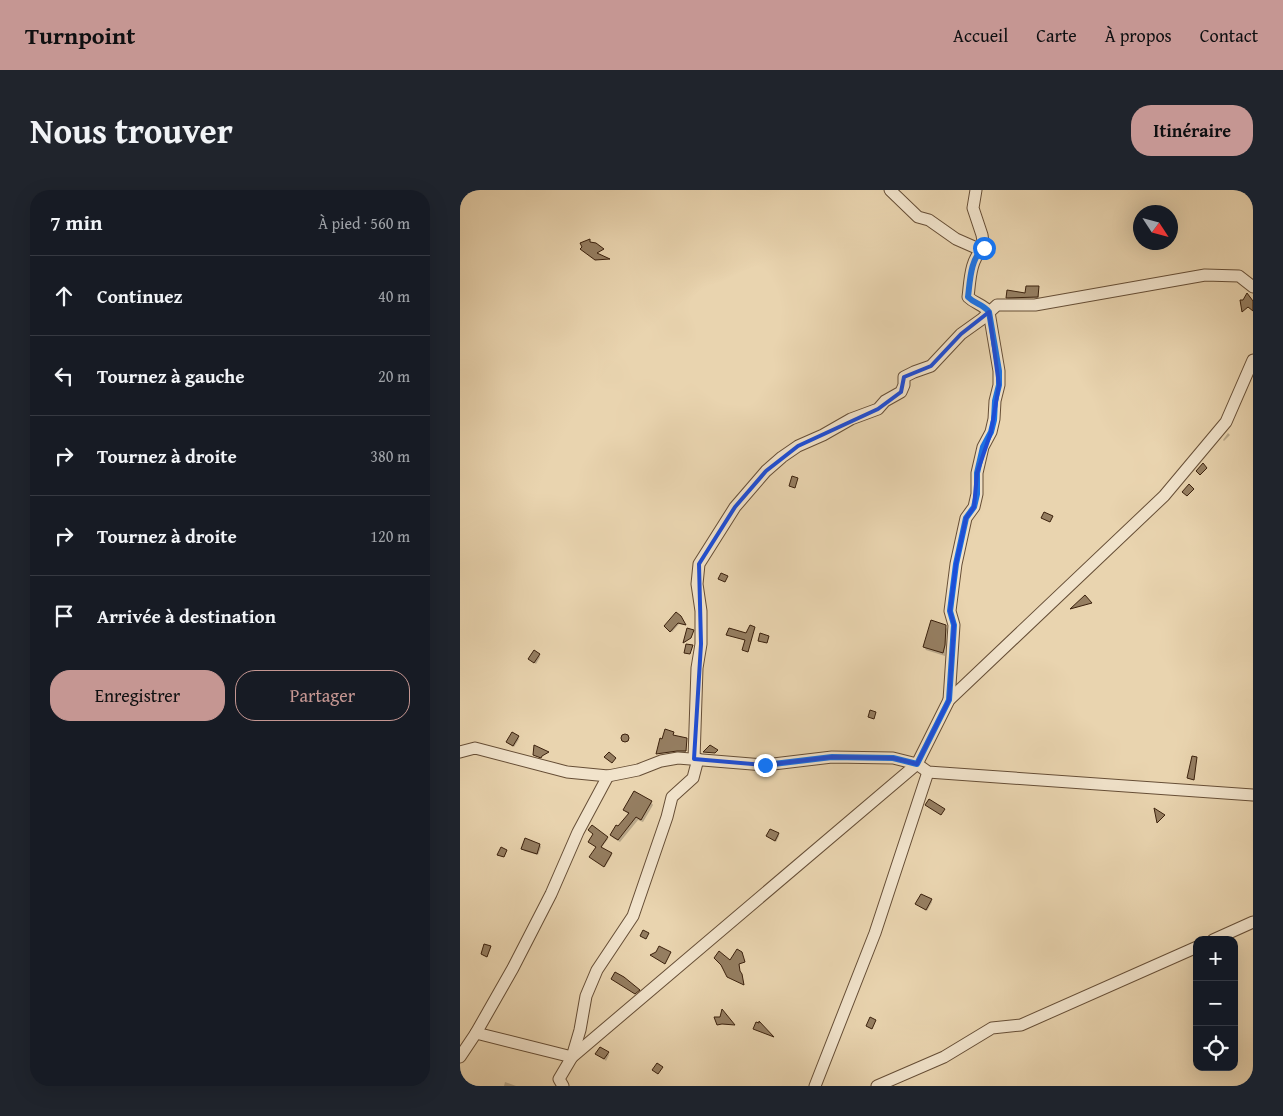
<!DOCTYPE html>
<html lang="fr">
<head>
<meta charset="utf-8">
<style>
  body { margin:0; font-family:"Gentium Book Plus",serif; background:#20242c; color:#f1f3f6 }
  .controls { position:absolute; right:15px; bottom:15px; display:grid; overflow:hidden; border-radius:10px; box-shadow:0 5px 20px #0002 }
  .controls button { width:45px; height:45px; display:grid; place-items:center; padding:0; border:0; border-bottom:1px solid #363941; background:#171b24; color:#f1f3f6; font:25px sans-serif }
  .compass { position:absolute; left:673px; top:15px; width:45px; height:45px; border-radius:50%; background:#171b24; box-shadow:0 5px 20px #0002; rotate:126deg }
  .stop { position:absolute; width:15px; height:15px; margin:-11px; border:4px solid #1a73e8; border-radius:50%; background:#fff }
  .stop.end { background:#1a73e8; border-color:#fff; box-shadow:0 1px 5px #0008 }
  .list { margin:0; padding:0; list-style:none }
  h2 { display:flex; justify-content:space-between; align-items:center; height:65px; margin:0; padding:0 20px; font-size:21px }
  h2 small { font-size:16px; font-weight:400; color:#9ea1a6 }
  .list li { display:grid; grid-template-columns:32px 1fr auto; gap:15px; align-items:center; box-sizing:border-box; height:80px; padding:0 20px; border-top:1px solid #363941 }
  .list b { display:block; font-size:19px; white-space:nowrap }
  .list em { font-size:16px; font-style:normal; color:#9ea1a6 }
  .actions { display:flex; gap:10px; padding:15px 20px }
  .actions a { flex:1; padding:11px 0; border:1px solid #c59692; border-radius:20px; text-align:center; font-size:18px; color:#c59692 }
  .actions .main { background:#c59692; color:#111 }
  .icon { flex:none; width:28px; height:28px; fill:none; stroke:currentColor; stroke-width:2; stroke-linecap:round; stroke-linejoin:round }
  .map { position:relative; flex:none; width:793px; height:896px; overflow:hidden; border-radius:20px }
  header { display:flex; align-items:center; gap:30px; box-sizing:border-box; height:70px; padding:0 25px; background:#c59692; color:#111 }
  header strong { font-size:24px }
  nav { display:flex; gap:28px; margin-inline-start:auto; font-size:18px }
  .intro { display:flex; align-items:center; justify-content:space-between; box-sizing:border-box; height:120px; padding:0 30px }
  h1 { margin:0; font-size:35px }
  .button { padding:12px 22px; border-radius:20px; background:#c59692; color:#111; font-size:18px; font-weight:700 }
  main { display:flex; gap:30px; padding:0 30px }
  aside { flex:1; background:#171b24; border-radius:20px; box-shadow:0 5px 20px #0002 }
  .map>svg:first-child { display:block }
</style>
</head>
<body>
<header>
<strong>Turnpoint</strong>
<nav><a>Accueil</a><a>Carte</a><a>À propos</a><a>Contact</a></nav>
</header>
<div class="intro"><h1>Nous trouver</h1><a class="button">Itinéraire</a></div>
<main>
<aside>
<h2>7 min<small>À pied · 560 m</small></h2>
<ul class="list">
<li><svg class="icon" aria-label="ahead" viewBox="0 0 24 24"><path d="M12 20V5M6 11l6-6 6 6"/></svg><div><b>Continuez</b></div><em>40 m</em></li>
<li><svg class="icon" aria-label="left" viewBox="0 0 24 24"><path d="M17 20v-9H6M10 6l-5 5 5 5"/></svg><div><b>Tournez à gauche</b></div><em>20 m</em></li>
<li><svg class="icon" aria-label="right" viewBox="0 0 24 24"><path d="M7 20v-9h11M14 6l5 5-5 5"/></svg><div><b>Tournez à droite</b></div><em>380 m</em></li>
<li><svg class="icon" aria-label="right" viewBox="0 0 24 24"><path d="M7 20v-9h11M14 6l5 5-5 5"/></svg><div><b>Tournez à droite</b></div><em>120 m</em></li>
<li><svg class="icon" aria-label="arrive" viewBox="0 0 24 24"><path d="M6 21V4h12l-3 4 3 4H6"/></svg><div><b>Arrivée à destination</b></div></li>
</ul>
<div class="actions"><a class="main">Enregistrer</a><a>Partager</a></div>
</aside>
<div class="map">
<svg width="793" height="896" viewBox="0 0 793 896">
  <rect width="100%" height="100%" fill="#e9d4af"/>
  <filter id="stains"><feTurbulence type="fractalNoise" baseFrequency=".004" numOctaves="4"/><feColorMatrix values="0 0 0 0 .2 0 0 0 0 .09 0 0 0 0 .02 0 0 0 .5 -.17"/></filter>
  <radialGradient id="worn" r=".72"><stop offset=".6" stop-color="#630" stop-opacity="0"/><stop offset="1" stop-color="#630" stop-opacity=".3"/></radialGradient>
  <g fill="#0003">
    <path d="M578,98L579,108L548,109L547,107L566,104Z"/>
    <path d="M768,243L770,245L764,251L763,250Z"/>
    <path d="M220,427L225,435L219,434L212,442L206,438L205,437Z"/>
    <path d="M485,436L487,439L485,466L466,460L464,457Z"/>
    <path d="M79,465L80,467L76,474L69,469Z"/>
    <path d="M213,543V547L226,549V562L198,564L203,550Z"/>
    <path d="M163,545H166L168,548L166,551L163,549Z"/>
    <path d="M58,547L59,549L54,557L49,554L48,552Z"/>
    <path d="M191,612L193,615L183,632L178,630L160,652L153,648L151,645L169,625L164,620Z"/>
    <path d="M318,644L319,646L316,652L308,646Z"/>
    <path d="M134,645L148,649L141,658L152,665L145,677L131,668L137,658L130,653Z"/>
    <path d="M80,655L81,657L78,665L64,661L63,659Z"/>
    <path d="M471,710L472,712L467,721L457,714Z"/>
    <path d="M148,863L149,865L146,871L137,864Z"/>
    <path d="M45,892L56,896H44Z"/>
  </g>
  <g fill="#957e61" stroke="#3b210d">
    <path d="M130,49V52L136,53L144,59L137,63L150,69L135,70L120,59L122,57L120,53Z"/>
    <path d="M566,96H579L578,107L546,108L547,100L565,103Z"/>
    <path d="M787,103L793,111V121L788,117L782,122L780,110H783Z"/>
    <path d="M743,273L747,278L740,285L736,281Z"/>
    <path d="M332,286L338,288L335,298L329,296Z"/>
    <path d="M729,294L734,299L727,306L722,302Z"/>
    <path d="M584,322L593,326L590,332L581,328Z"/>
    <path d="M261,383L268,386L265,392L258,389Z"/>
    <path d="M625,405L632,413L610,419Z"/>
    <path d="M216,422L221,426L226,435L218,433L210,442L204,436Z"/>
    <path d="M471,430L486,435L485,455L483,463L463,457Z"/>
    <path d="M290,435L295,437L288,462L282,460L285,450L266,445L269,438L286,443Z"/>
    <path d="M227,438L234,440L231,448L223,453Z"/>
    <path d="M300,443L309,446L307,453L298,451Z"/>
    <path d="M226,454L233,455L230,464L224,463Z"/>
    <path d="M74,460L80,464L74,473L68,469Z"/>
    <path d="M410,520L416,522L414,529L408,527Z"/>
    <path d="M205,539L214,542L213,545L227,548L226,561H217L196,564L200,548L202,549Z"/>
    <path d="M52,542L59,546L53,556L46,552Z"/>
    <circle cx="165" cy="548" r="4"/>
    <path d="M74,555L89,562L82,566L81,568L73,565Z"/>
    <path d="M250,555L258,560L255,563L243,562Z"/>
    <path d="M149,562L156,568L152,573L144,567Z"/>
    <path d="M732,566L737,567L734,590L727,588Z"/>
    <path d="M174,601L192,611L181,630L176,627L158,650L150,645L156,635L158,636L169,623L163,620Z"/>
    <path d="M469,609L485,619L481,625L465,615Z"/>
    <path d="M694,618L705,625L697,633Z"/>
    <path d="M132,635L148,647L141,657L152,663L144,677L129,667L136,657L128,652L133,644L128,640Z"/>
    <path d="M310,639L319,643L315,651L306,646Z"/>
    <path d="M65,648L80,654L77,664L61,659Z"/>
    <path d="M41,657L47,660L44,667L37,665Z"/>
    <path d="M461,704L472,709L466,720L455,714Z"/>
    <path d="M183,740L189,743L186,749L180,746Z"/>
    <path d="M24,754L31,756L27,767L21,764Z"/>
    <path d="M199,756L211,762L205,774L190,765L196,762Z"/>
    <path d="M277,759L282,762L285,772L279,774L280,781L282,784L284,795L267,787L261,775L254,768L259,761L270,770Z"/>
    <path d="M155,782L164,787L180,800L175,804L151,789Z"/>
    <path d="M262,819L275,835L262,834L257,835L254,827H260Z"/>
    <path d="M410,827L416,830L412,839L406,836Z"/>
    <path d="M299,831L314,847L293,839L296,832L299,833Z"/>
    <path d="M140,857L149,862L144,869L135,864Z"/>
    <path d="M197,873L203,877L198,884L192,880Z"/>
  </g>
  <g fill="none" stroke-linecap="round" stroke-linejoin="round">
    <defs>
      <g id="minor">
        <path d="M430,0L458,27L469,30L496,49L521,60"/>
        <path d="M489,510L494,435L490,421L496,374L506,328L514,317L517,304V283L523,257L531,242L534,229L535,211L539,195V181L529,122C523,114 515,114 508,107C510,92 510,68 524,58L522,45L513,18L516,0"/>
        <path d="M0,562L15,558L107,582L148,586L178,580L201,571L218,568L305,575L372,567L433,568L457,574L468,582L793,605"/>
        <path d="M234,569L237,478L241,454V421L237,394L239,374L275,317L306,281L322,267L338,256L363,245L391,229L418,219L425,211L441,202L444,195V187L454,182L471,176L501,144L522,129L537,115H575L745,85L779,86L793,97"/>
        <path d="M753,750L793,732"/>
        <path d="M16,843L53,778L91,704L118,642L148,586"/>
        <path d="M0,867L16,843L112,867L457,574L489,510L704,306L766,232L793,170"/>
        <path d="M103,896L99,889L112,867L120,840L126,806L137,780L173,726L207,627L212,607L233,588L238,569"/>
        <path d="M355,896L415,743L468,582"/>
        <path d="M417,896L484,867L532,838L561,835L737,757"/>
      </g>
    </defs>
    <use href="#minor" stroke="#664e36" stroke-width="13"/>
    <use href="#minor" stroke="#f1e3cb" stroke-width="11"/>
  </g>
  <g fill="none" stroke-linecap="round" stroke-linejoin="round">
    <path stroke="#1a73e8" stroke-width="6" d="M305,575L372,567L433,568L457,574L489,510L494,435L490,421L496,374L506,328L514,317L517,304V283L523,257L531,242L534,230L535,211L539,195V181L529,122C523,114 515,114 508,107C510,92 510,68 524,58"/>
  </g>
  <path fill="none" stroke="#1d4ed8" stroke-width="4" stroke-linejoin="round" d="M529,122L539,195L531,242L517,283L514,317L506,328L496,374L490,421L494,435L489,510L457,574L433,568L372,567L305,575L234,569L241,454L239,374L275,317L306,281L338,256L418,219L441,202L444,187L471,176L501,144Z"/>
  <rect width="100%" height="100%" filter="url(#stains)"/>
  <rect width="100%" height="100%" fill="url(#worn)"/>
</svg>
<div class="controls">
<button>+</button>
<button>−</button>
<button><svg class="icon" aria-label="locate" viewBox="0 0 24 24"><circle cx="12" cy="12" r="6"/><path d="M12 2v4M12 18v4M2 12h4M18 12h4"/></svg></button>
</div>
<svg class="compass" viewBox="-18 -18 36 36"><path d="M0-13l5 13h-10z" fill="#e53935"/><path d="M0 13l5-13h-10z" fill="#9ea1a6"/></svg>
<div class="stop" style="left:524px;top:58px"></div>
<div class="stop end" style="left:305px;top:575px"></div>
</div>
</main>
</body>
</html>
